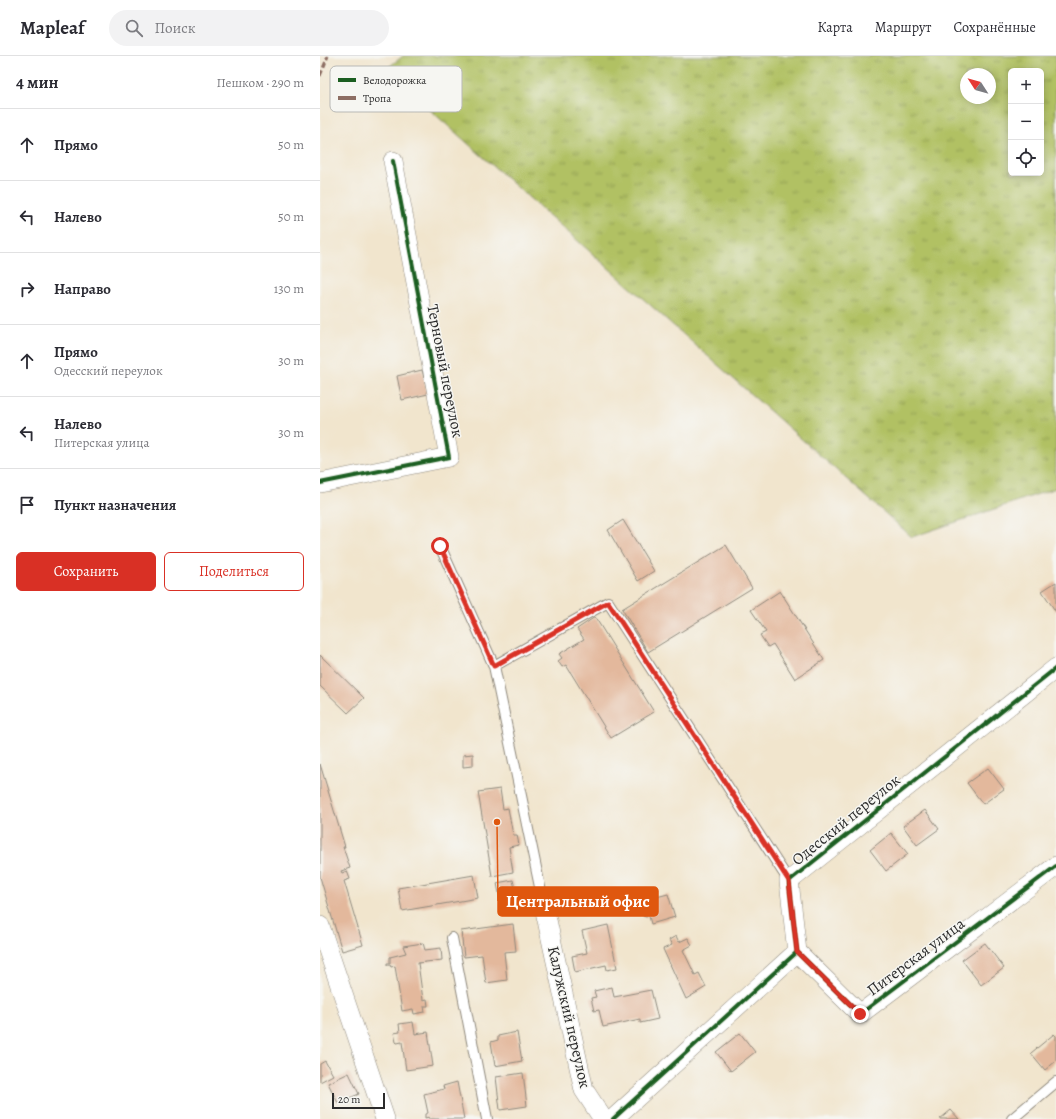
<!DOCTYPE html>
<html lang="ru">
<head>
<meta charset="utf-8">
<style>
  body { margin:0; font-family:Alegreya,serif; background:#f2f2f3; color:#2b2b33 }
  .controls { position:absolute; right:12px; top:12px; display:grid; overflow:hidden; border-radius:6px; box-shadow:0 2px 10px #0003 }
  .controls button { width:36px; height:36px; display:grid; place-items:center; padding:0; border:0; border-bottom:1px solid #e1e1e2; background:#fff; color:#2b2b33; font:20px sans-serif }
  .compass { position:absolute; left:640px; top:12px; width:36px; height:36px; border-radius:50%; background:#fff; box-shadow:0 2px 10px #0003; rotate:306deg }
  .scale { position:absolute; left:12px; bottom:10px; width:53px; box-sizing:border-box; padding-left:4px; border:2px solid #2b2b2b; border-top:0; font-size:11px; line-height:14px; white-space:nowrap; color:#2b2b2b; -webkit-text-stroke:3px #f6f6f2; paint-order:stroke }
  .stop { position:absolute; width:12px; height:12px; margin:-9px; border:3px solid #d93025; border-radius:50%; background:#fff }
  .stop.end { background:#d93025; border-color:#fff; box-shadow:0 1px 4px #0008 }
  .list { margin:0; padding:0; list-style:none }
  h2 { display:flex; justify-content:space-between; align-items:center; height:52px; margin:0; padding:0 16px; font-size:17px }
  h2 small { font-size:13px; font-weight:400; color:#7c7c81 }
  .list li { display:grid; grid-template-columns:26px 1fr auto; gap:12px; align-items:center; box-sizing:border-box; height:72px; padding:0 16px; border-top:1px solid #e1e1e2 }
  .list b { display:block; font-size:15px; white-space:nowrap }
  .list p { margin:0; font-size:13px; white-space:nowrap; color:#7c7c81 }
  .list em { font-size:13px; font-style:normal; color:#7c7c81 }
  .actions { display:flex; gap:8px; padding:12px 16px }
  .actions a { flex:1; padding:9px 0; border:1px solid #d93025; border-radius:6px; text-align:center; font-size:14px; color:#d93025 }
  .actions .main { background:#d93025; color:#fff }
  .icon { flex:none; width:22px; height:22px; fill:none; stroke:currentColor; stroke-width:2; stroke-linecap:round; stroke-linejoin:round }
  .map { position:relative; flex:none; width:736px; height:1063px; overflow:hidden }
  header { display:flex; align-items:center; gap:24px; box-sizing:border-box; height:56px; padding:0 20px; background:#fff; border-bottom:1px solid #e1e1e2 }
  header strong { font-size:19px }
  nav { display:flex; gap:22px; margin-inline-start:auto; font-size:14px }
  .search { width:280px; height:36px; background:#f2f2f3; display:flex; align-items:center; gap:10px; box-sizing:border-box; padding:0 14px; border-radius:22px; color:#7c7c81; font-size:15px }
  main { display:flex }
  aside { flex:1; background:#fff }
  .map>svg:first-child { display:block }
</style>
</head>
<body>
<header>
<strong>Mapleaf</strong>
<div class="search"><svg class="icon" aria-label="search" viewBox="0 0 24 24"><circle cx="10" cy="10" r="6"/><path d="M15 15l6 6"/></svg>Поиск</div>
<nav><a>Карта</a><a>Маршрут</a><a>Сохранённые</a></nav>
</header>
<main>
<aside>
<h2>4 мин<small>Пешком · 290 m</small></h2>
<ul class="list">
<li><svg class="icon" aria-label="ahead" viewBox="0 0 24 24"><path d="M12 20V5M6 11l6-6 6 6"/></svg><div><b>Прямо</b></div><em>50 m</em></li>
<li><svg class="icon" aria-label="left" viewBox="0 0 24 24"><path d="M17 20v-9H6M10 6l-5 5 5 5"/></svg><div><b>Налево</b></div><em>50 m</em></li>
<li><svg class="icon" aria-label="right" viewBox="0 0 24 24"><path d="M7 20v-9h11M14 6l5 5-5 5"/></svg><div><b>Направо</b></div><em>130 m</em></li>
<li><svg class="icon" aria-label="ahead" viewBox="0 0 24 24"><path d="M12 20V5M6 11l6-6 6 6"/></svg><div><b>Прямо</b><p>Одесский переулок</p></div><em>30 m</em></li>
<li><svg class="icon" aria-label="left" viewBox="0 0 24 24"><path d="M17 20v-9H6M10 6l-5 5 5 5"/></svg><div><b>Налево</b><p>Питерская улица</p></div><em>30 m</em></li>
<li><svg class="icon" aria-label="arrive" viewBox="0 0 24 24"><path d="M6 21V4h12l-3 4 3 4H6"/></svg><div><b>Пункт назначения</b></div></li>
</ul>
<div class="actions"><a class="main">Сохранить</a><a>Поделиться</a></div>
</aside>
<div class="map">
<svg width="736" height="1063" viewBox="0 0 736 1063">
  <defs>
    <pattern id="grass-tufts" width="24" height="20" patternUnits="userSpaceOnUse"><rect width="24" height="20" fill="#b1c164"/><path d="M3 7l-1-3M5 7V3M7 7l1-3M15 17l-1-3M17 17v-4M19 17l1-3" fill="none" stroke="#909d53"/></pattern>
  </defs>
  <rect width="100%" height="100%" fill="#f6f6f2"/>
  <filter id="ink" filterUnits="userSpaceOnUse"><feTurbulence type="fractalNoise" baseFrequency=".025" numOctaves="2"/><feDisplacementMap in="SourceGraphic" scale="8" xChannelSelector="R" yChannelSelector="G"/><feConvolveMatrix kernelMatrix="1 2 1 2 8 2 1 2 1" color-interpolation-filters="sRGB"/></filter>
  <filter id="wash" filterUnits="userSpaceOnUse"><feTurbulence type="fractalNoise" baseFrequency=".012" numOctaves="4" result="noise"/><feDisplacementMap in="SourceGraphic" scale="16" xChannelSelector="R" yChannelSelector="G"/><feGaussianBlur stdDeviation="0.9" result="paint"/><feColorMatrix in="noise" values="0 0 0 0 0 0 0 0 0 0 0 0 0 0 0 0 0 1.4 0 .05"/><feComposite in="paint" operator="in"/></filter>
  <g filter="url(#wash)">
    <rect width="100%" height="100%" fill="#f1e5cd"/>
    <path fill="url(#grass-tufts)" stroke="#6e7648" fill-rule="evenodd" d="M83,0H736V432L592,481L65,14ZM691,15H721V117H691ZM646,18H670V42H646Z"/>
    <g id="blocks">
      <g fill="#e3b89c">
        <path d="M102,314L108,338L82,344L77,320Z"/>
        <path d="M303,464L334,515L318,525L288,474Z"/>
        <path d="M406,489L432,532L328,596L302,553Z"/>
        <path d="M736,526V556L722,535Z"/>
        <path d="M460,535L504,604L475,623L453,588L448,591L440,579L446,576L431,554Z"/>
        <path d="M275,561L334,656L291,682L246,609L242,611L238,605L242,602L239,598L264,583L257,573Z"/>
        <path d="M0,599L44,642L28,657L0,630Z"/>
        <path d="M153,698V710L143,711V699Z"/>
        <path d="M0,708L25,791H23L30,812L21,815L22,817L27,815L30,823L24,825L43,889L22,895L0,821Z"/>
        <path d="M668,712L684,733L663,748L647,727Z"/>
        <path d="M180,733L183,753L188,752L193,779H197L199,789L189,791L193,816L172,820L158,736Z"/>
        <path d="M605,754L619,773L597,789L583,770Z"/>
        <path d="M571,777L588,798L566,815L550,794Z"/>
        <path d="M154,819L158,842L82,855L78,832Z"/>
        <path d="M193,824L199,850L182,853L177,827Z"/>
        <path d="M348,838L355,861L331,868L329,860L326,861L323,860L322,856L327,852L325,844Z"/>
        <path d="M193,868L196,895L184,896L187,924L166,927L162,899L144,901L141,875Z"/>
        <path d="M288,869L297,912L287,914L286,909L255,916L252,900L267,897L262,875Z"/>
        <path d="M356,880L359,886L368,882L372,889L363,894L375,919L379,917L386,931L366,943L343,893L352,889L349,884Z"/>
        <path d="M103,887L105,894L121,892L122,904L98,907L103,944L107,943L108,950H104L105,956L94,958L93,953L82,955L75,910L71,911L70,909H67V907H70V901L86,897L83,890Z"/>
        <path d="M665,887L684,912L661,929L642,904Z"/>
        <path d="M292,931L294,941L331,934L338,963L320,967V963L283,971L279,954L274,955L271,942L276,941L274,935Z"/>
        <path d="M93,966L95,978L108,976L113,1010L86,1014L82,986L77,987L76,986L74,977L80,976L79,968Z"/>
        <path d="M197,976L202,1005L175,1010L171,986L178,984V980Z"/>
        <path d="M420,977L435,996L411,1015L396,996Z"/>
        <path d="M734,978L736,980V1005L725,1014L711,997Z"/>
        <path d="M5,1005L13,1019L0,1026V1008Z"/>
        <path d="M29,1017L39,1038L18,1047L8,1027Z"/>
        <path d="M203,1017L207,1050L180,1054L176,1021Z"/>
        <path d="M137,1026L144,1063H109V1061L105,1062V1058L108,1057L104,1038L124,1033L123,1030Z"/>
        <path d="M631,1054L639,1063H620Z"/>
      </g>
    </g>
  </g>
  <g filter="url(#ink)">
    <use href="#blocks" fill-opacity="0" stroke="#8e887c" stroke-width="1"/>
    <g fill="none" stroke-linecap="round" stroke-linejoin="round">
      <defs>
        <g id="service">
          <path d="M120,490L174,610"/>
          <path d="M225,855L174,610L288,546L469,825"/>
          <path d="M132,882L167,1063"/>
          <path d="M692,1063L736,1026"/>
        </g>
        <g id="minor">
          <path d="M0,427L129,401L73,105"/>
          <path d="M225,855L264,1034L283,1063"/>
          <path d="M0,870L65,1063"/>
          <path d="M477,896L540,958L736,810"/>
          <path d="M293,1063L477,896L469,825L736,612"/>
        </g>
      </defs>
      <use href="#service" stroke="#8e887c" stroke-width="12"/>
      <use href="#minor" stroke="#8e887c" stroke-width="20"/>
      <use href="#service" stroke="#fff" stroke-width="10"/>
      <use href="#minor" stroke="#fff" stroke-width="19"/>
      <path stroke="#8d6e63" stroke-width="3" stroke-dasharray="6 3" stroke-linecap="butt" d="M0,20L8,0"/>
      <defs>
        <g id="cycleway">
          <path d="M0,427L129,401L73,105"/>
          <path d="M477,896L540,958L736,810"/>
          <path d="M293,1063L477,896L469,825L736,612"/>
        </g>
      </defs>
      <use href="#cycleway" stroke="#f6f6f2" stroke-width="6"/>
      <use href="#cycleway" stroke="#1b5e20" stroke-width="4"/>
    </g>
  </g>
  <g fill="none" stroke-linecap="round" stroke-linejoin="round" filter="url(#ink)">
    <path stroke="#d93025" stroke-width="5" d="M120,490L174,610L288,546L469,825L477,896L540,958"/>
  </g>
  <g text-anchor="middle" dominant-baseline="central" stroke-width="3" stroke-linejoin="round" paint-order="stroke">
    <g font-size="16" fill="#2b2b2b" stroke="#f6f6f2">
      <text transform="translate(125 315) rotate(79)">Терновый переулок</text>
      <text transform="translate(526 764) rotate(-39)">Одесский переулок</text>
      <text transform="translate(596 901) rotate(-37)">Питерская улица</text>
      <text transform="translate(249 961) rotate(77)">Калужский переулок</text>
    </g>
  </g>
  <rect x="10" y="10" width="132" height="46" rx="6" fill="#f6f6f2" stroke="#b9b9b6" stroke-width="1"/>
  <rect x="18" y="22" width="18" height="4" fill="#1b5e20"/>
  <rect x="18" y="40" width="18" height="4" fill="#8d6e63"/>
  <g font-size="11" fill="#2b2b2b">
    <text x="43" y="28">Велодорожка</text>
    <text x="43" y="46">Тропа</text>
  </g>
  <path fill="none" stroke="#df570e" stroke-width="1.5" d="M177 766L178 845"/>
  <circle fill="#df570e" stroke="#f6f6f2" stroke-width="1.5" cx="177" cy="766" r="4"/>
  <rect fill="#df570e" stroke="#df570e" stroke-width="1.5" x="178" y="831" width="160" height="29" rx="4"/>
  <g font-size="17" text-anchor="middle" font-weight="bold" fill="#fff">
    <text x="258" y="851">Центральный офис</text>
  </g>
</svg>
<div class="controls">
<button>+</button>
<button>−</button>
<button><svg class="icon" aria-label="locate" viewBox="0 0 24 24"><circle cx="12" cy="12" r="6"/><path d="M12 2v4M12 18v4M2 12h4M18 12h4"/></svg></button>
</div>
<svg class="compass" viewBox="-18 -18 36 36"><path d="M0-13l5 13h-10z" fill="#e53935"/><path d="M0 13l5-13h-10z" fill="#7c7c81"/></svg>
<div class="scale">20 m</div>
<div class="stop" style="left:120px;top:490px"></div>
<div class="stop end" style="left:540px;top:958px"></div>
</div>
</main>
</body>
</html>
